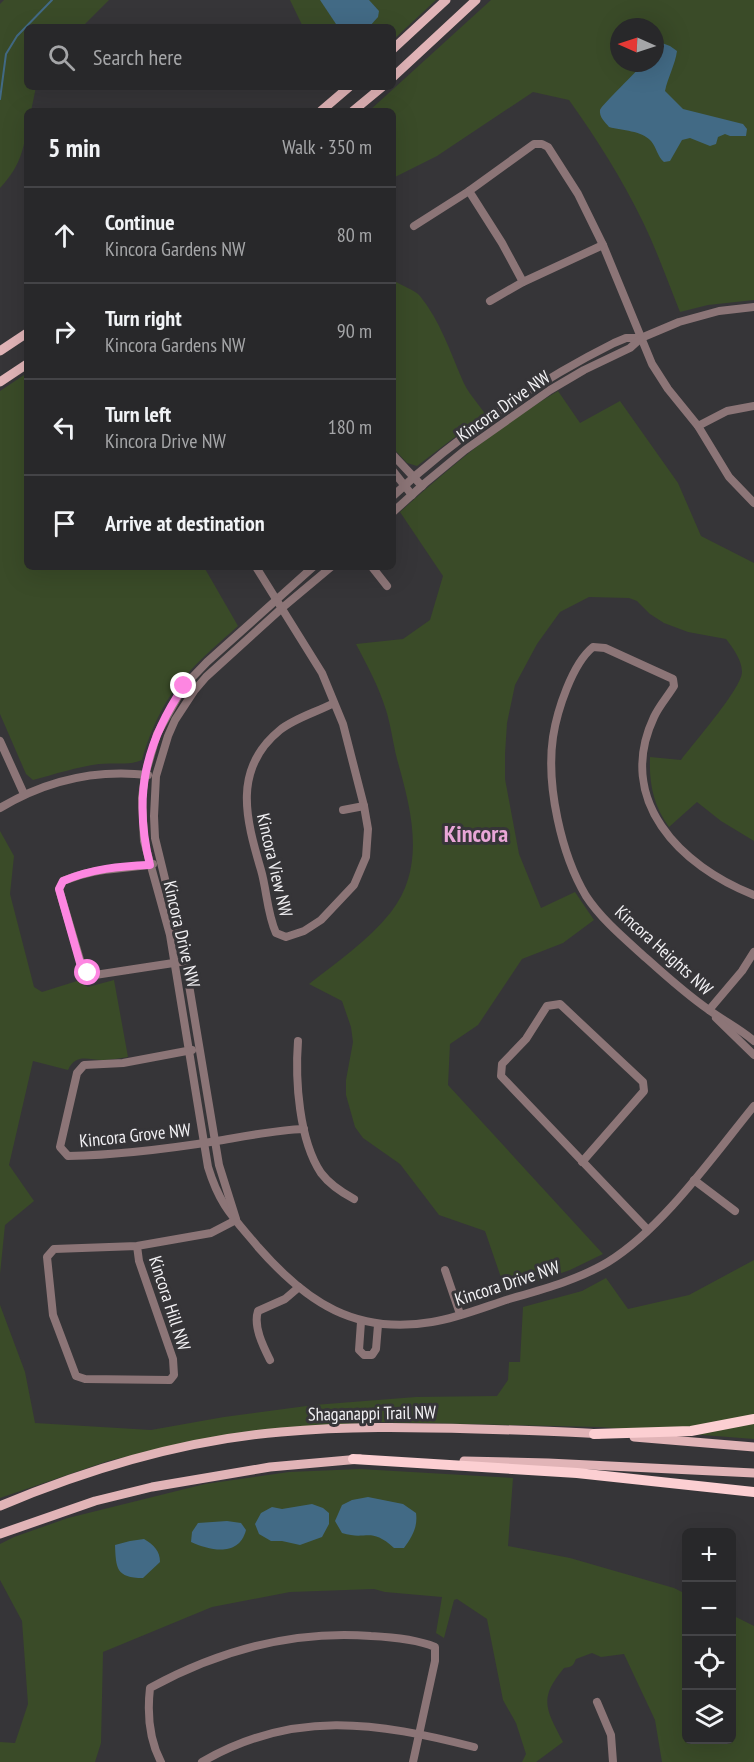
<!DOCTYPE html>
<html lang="en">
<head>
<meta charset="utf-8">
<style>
  body { margin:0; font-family:"PT Sans Narrow",sans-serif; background:#303032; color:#f1f3f6 }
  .controls { position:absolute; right:18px; bottom:18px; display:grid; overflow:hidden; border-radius:9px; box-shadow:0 6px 24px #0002 }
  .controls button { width:54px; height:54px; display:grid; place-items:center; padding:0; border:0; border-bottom:2px solid #444447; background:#28282a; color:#f1f3f6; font:30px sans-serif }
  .compass { position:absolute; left:610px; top:18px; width:54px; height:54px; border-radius:50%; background:#28282a; box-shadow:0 6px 24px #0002; rotate:273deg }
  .stop { position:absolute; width:18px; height:18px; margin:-14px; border:4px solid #fd86e1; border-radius:50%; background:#fff }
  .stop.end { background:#fd86e1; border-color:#fff; box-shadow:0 2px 6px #0008 }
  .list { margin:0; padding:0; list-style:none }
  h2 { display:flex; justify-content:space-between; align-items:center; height:78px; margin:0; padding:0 24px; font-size:26px }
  h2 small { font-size:20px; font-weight:400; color:#a5a6a8 }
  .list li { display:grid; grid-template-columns:39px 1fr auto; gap:18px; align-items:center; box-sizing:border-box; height:96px; padding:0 24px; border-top:2px solid #444447 }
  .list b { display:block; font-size:22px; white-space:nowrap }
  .list p { margin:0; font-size:20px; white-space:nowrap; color:#a5a6a8 }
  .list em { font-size:20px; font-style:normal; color:#a5a6a8 }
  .icon { flex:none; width:33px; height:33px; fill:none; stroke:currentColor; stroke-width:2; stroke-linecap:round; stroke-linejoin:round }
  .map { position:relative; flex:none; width:754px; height:1762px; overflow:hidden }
  .search { position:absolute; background:#28282a; box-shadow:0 6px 24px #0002; left:24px; top:24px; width:372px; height:66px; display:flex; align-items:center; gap:15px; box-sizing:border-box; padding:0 21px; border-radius:9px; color:#a5a6a8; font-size:22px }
  .panel { position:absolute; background:#28282a; box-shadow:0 6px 24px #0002; left:24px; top:108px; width:372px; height:462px; border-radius:9px }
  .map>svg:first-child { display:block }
</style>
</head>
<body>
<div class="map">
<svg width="754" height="1762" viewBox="0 0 754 1762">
  <rect width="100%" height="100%" fill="#363538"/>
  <g fill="#3a4b28" fill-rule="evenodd">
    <path d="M4,0H109L82,27H27V87H36L31,111H27C27,142 22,165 0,188V4Z"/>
    <path d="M290,0H436L393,40V27H303Z"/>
    <path d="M491,0H754V300L708,305L680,312C668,282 657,251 643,222C622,179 597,139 569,100L533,92L437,156L393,178V111H369ZM619,27H655V63H619Z"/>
    <path d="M393,280C401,286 414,289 420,296C440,321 450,351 462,379C467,392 478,403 485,414L417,466L407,463L393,448Z"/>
    <path d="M27,373V567H204L238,626C187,671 162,693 142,760C129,766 113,762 99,764C77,767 55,774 33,780L26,774L0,714V391Z"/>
    <path d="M558,391L580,423L620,401L678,483L701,536L754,563V841L721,821L697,802L669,827C653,805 649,783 650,757L681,760C693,744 742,688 742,672C742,660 733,648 726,639L688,632L664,623L650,614L637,601L629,598L589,597L560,612L537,644L515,685L507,723L505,754V779L519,854L541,908L575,892L594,920L563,943L522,959L478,1025L450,1044L448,1085L603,1254L570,1270L506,1292L485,1231L439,1215L400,1164L363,1138L355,1127L346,1095V1080L353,1042L351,1027L342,1001L309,984C337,962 369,940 391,912C427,866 411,809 397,759C393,743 391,726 386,710C379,687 367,665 356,644L403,639L430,620L443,576L400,512C450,467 500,425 558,391Z"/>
    <path d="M0,831L14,856L10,894L34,987L42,992L77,981L88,987L114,980L128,1057C119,1058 111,1060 102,1060C88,1060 76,1053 68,1070L33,1061L9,1165L34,1201L5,1225L0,1274Z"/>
    <path d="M754,1260V1439L600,1427L379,1422L312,1426L154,1450L108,1461L0,1498V1305L25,1372L35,1423L151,1430L224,1417L314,1405L416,1397L497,1396L508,1380L509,1362H520L523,1307L582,1291L606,1278L628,1309L689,1295Z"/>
    <path d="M360,1469L513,1478L508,1546L570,1558L674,1588L686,1594V1740H732V1615L754,1626V1762H662L655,1720L624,1654L601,1657L592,1653L576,1659C573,1666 572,1667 564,1668C538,1699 546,1709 563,1742L536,1762H522L526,1754L516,1723L503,1700L487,1619L457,1599L454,1600L444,1638L436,1633L442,1597L385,1592L374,1589L290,1592L212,1607L103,1652L101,1743L95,1762H0V1742L15,1743L28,1704L22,1621L0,1580V1544L14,1537L68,1518L205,1484L289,1472Z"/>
  </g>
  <g fill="#426a85">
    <path d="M320,0H369L379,11L378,17L369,27H338Z"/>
    <path d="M662,43L670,46L677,51C675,65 668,77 665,91L683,109L743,124L747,129L746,136H730L725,134L718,137L716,144L710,146L690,138L682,140L670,161L664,162C657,156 657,148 651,141C641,130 623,131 609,127C605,122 599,117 600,110C601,106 638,70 644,63H655V47Z"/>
    <path d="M368,1497L403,1504L416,1513C418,1527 412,1537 404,1548H394C370,1526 367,1541 342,1533L335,1521L342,1505L352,1500Z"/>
    <path d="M312,1504L323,1508L329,1513V1524L322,1537L300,1545L282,1541H271L259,1534L255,1524L261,1513L272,1507L282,1509Z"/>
    <path d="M227,1521L241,1523L246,1530C239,1557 211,1551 191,1542L192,1532L198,1523Z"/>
    <path d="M144,1539C154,1545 160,1551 160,1562L143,1578C116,1578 116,1568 115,1545L130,1541Z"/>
  </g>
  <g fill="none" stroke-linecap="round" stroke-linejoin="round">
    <path stroke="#426a85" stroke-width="2" d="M0,99L6,54L17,36L52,0"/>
    <g stroke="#8c7577" stroke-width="8">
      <path d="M414,226L469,191"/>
      <path d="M523,282L502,243L469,191L534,144H542L548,147L578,194L603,245L652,364L668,389L698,426L729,477L754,503"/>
      <path d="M490,301L523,282L603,245"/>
      <path d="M698,426L727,411L754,406"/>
      <path d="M393,455L422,486"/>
      <path d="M393,471L412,495"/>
      <path d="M393,496C457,436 536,382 614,343L626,338H641"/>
      <path d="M393,512L425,483L465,450L550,390L584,370L630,348L641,338L679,322L719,311L754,307"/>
      <path d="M256,567L322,673L343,724L364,806L368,829L366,857L354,885L321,920L304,931L286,937L276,933C267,913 267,891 261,870C246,819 232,769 280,730C295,718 317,712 334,703"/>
      <path d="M313,567L207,662L184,686L157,734L145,775L142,798L144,841L170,935L208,1167C220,1206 233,1217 258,1247C307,1303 356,1335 432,1322C457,1318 482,1308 506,1300C540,1290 578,1280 608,1262C662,1229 714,1155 754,1106"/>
      <path d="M372,567L387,586"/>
      <path d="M0,741L24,794"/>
      <path d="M0,808C45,781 95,769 148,775"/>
      <path d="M343,810L364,806"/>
      <path d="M153,864C120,870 96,867 63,881L59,889L83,970L95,975L180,962"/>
      <path d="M754,895C680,866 615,800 654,717C659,706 668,696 674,686L673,679L605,648L593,647C572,664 557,711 553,737C546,785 561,854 586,896C601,919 625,939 646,958C666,976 687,995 709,1010C724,1021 740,1029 754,1041"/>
      <path d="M709,1010L742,971L754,952"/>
      <path d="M716,1018L754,1055"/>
      <path d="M298,1041C295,1080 299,1140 321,1173C330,1185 341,1192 354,1199"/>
      <path d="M192,1050L123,1063L84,1065L77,1073L60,1147L68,1156C118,1155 167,1149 217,1141C246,1136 275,1130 304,1129"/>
      <path d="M582,1162L644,1091L643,1082L560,1004L547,1006L526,1039L502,1064L501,1076L647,1229"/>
      <path d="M694,1180L735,1211"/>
      <path d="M236,1219L219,1165L185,961L155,838L154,816L156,776L168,736L175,720L194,691L206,677L282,608L331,567"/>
      <path d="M137,1246L139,1261L173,1359L174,1375L170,1380L85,1379L76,1376L53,1315L47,1257L54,1249L137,1246L211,1233L236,1220"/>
      <path d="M445,1270L460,1314"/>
      <path d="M361,1322L359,1350L364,1355H372L376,1349L378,1325"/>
      <path d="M270,1360C263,1346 253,1326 258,1311L285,1299L299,1287"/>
      <path d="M597,1702L611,1735L613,1762"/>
      <path d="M161,1762C149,1739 147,1714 150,1688C218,1651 293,1630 371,1636C392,1637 416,1639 435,1647V1661L413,1762"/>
      <path d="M202,1762C293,1709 377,1722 474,1747"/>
    </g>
    <g stroke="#e1b4b7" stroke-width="9">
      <path d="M393,49L446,0"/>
      <path d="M393,77L476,0"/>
      <path d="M321,111L349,87"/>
      <path d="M353,111L382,87"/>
      <path d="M0,351L27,333"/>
      <path d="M0,382L27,364"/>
      <path d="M634,1437L754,1447"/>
      <path d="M464,1461L548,1463L754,1473"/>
      <path d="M0,1506C88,1469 185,1440 281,1432C346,1426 411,1427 476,1429C517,1430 558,1431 599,1434"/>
      <path d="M0,1534L95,1501L152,1487L270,1467L360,1459"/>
    </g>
    <g stroke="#fccfd2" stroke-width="10">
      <path d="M594,1434L691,1431L754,1419"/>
      <path d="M353,1459L577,1473L754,1492"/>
    </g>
  </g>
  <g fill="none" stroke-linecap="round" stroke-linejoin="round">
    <path stroke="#fd86e1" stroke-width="8" d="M88,973L82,970L59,889L63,881C91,869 120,866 150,865C133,797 145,743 184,686"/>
  </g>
  <g text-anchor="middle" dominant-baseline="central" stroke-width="6" stroke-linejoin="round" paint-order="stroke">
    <g font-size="18" fill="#f2f1f4" stroke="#363538">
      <text transform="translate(503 406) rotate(-35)">Kincora Drive NW</text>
      <text transform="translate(275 865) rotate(77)">Kincora View NW</text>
      <text transform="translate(182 934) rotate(77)">Kincora Drive NW</text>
      <text transform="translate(664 950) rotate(42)">Kincora Heights NW</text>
      <text transform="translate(135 1135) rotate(-6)">Kincora Grove NW</text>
      <text transform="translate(507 1283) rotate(-18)">Kincora Drive NW</text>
      <text transform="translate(170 1303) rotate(72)">Kincora Hill NW</text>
      <text transform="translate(372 1413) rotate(-1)">Shaganappi Trail NW</text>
    </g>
    <g font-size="24" font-weight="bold" fill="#e9a6d7" stroke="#363538">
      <text x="476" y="833">Kincora</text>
    </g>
  </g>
</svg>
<div class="controls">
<button>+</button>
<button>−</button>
<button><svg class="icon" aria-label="locate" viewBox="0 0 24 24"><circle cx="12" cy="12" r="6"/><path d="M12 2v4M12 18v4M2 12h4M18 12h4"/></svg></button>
<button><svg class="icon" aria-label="layers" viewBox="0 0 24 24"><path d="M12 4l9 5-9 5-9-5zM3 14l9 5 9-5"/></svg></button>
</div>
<svg class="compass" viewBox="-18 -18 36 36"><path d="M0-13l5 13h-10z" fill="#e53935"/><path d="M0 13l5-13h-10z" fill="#a5a6a8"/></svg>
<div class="stop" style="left:88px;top:973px"></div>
<div class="stop end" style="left:184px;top:686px"></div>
<div class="search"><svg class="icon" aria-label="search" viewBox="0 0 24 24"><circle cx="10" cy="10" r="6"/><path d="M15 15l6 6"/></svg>Search here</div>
<section class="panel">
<h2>5 min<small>Walk · 350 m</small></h2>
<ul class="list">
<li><svg class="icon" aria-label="ahead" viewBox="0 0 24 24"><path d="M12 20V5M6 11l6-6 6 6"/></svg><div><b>Continue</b><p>Kincora Gardens NW</p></div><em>80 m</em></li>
<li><svg class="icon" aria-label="right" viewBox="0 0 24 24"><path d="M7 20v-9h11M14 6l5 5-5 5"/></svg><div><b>Turn right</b><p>Kincora Gardens NW</p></div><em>90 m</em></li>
<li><svg class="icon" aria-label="left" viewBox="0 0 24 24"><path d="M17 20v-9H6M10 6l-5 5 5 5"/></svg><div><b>Turn left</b><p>Kincora Drive NW</p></div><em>180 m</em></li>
<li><svg class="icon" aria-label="arrive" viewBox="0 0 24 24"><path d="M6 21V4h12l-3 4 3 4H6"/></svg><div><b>Arrive at destination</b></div></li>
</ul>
</section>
</div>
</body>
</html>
